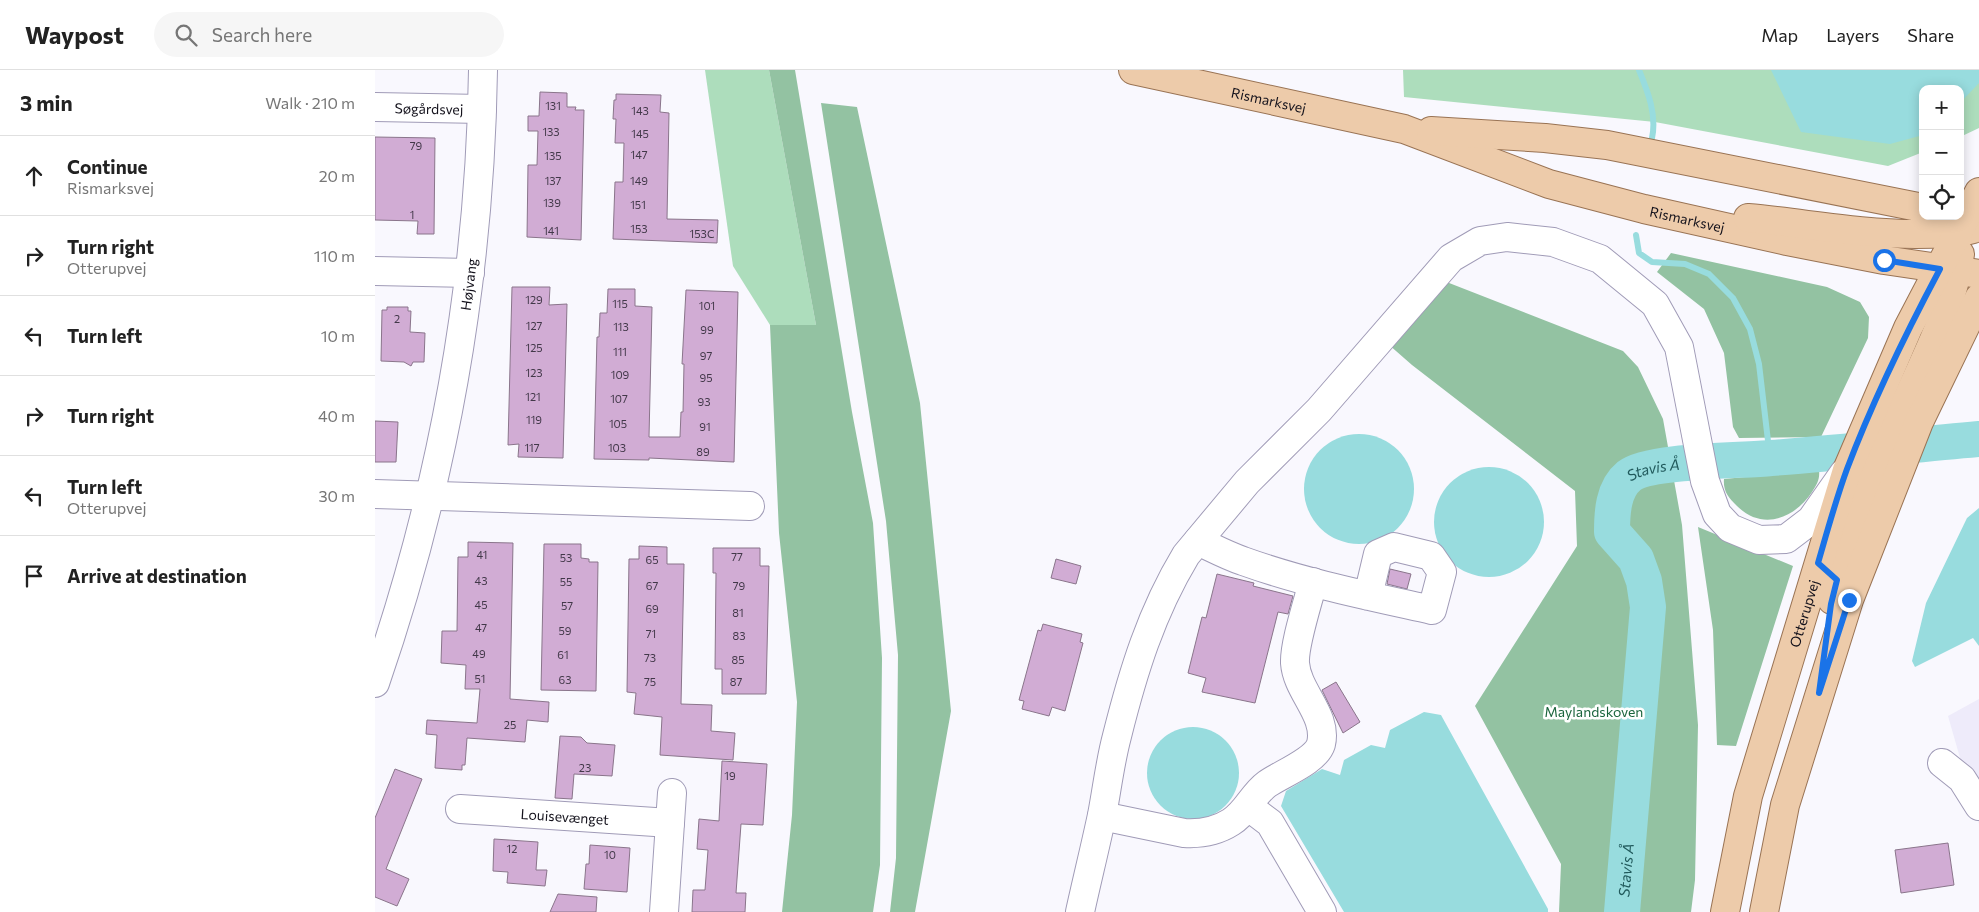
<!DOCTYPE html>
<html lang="en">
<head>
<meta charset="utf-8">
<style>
  body { margin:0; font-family:Commissioner,sans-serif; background:#f6f6f6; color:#222 }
  .controls { position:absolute; right:15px; top:15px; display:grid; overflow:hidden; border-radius:10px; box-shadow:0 2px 12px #0003 }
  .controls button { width:45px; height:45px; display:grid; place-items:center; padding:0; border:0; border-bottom:1px solid #e0e0e0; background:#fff; color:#222; font:25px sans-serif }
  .stop { position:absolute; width:15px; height:15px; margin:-11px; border:4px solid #1a73e8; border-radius:50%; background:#fff }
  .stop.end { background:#1a73e8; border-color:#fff; box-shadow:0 1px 5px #0008 }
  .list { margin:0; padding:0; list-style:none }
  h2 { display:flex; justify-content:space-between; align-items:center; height:65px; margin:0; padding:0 20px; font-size:21px }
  h2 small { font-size:16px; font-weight:400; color:#767676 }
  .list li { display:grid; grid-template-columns:32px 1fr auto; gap:15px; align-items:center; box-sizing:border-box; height:80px; padding:0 20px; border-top:1px solid #e0e0e0 }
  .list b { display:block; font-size:19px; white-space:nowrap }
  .list p { margin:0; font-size:16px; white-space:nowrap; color:#767676 }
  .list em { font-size:16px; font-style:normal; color:#767676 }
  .icon { flex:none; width:28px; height:28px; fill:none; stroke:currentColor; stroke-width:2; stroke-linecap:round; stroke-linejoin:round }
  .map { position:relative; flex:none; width:1604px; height:842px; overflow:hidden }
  header { display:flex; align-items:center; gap:30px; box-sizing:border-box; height:70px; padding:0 25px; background:#fff; border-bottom:1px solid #e0e0e0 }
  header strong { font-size:24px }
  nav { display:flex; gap:28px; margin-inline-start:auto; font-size:18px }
  .search { width:350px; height:45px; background:#f6f6f6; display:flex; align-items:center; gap:12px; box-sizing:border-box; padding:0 18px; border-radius:28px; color:#767676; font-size:19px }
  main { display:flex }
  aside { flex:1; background:#fff }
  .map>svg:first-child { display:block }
</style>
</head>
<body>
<header>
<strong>Waypost</strong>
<div class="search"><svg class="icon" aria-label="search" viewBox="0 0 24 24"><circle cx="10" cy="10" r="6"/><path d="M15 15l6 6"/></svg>Search here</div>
<nav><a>Map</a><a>Layers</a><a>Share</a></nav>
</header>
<main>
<aside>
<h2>3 min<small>Walk · 210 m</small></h2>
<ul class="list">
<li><svg class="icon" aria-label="ahead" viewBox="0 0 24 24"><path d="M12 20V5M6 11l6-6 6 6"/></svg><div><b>Continue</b><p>Rismarksvej</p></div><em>20 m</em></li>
<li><svg class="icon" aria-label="right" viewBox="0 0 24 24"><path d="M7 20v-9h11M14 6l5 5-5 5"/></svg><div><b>Turn right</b><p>Otterupvej</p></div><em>110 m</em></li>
<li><svg class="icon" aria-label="left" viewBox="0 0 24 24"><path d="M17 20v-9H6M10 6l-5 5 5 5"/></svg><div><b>Turn left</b></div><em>10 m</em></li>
<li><svg class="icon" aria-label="right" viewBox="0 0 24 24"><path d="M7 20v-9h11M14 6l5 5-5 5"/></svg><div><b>Turn right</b></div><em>40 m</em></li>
<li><svg class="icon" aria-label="left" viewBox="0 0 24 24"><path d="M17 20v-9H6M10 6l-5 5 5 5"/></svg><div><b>Turn left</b><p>Otterupvej</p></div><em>30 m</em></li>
<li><svg class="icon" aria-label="arrive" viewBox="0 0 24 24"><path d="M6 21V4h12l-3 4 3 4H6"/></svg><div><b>Arrive at destination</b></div></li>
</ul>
</aside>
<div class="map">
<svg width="1604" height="842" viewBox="0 0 1604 842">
  <rect width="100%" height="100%" fill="#f9f8fe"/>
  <path fill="#eeebfa" d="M1604,629V754L1573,646Z"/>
  <g fill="#adddbc">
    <path d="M330,0H394L441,255H395L358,196Z"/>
    <path d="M1028,0H1604V58L1585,67V19H1548V82L1513,96L1280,52L1029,27Z"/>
  </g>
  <g fill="#93c2a2">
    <path d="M394,0H420L477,342L498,453L507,588L505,795L498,842H407L417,745L422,632L404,463L395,255H441Z"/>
    <path d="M446,33L482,37L545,333L576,641L540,842H515L521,788L523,585L511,451Z"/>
    <path d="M1296,183L1452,217L1485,232L1494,247L1493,268L1446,367L1364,368L1358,357L1349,283L1329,239L1282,202Z"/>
    <path d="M1069,211L1248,281L1263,297L1288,349L1307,455L1323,655L1320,810L1316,842H1184L1186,794L1100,636L1202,476L1200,421L1037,295L1013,274Z"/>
    <path d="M1444,400C1445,410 1442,414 1437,422C1419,449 1387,461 1362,436C1353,427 1348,421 1349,409Z"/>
    <path d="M1323,457L1418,496L1361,676L1342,675L1338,560Z"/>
  </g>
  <g fill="#98dcde">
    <path d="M1396,0H1604V13L1585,33V19H1548V65L1515,74L1426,62Z"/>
    <circle cx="984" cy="419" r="55"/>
    <circle cx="1114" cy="452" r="55"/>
    <path d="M1604,438V576L1598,568L1540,597L1537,591L1551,533L1592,448Z"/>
    <path d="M1049,642L1066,645L1173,839V842H969L906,736L911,721L947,699L965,705L969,690L996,675L1010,678L1015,660Z"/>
    <circle cx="818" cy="703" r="46"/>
  </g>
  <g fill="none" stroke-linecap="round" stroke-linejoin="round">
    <g stroke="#98dcde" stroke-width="6">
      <path d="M1264,0C1273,22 1282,45 1277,68"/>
      <path d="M1261,165L1264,183L1277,192L1310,194L1334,204L1358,228L1375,259L1384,294L1395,388"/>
    </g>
    <path stroke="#98dcde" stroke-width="36" id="s1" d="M1247,842L1273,537L1269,511L1261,489L1237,462C1237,443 1238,419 1254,406C1274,390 1367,391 1396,388C1465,383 1535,375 1604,369"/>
  </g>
  <g fill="#d1acd4" stroke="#8a758b">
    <path d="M165,22L192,23V37H201L200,40H209L206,170L152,167L153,95H162L163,61H153V46H164Z"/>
    <path d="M241,24L286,25L285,42L294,43L292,149L343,150L342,173L238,169L240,112H248L249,73H240L241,49H238L239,30H241Z"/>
    <path d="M0,67L60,68L59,164H42L43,151L0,150Z"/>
    <path d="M137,217H175L174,235L192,234L188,388L143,387L144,374L133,375Z"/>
    <path d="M233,219H260V236L277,237L274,367H305L306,342H308L309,294H307L311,220L363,222L359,392L274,388V390L219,389L222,267H224L225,243H232Z"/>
    <path d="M12,237H33V241H36L35,262L50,263L49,292H38L36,296L29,292L6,291L7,240H12Z"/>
    <path d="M0,351L23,352L21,392H0Z"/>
    <path d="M93,472L138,473L135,629L174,632L173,652L152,650L150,672L92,668L90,695H87V700L60,698L62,665L51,664L52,650L102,653L105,619H90L91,595L66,593L67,561H82L83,487H93Z"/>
    <path d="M169,474H206V488L214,489V492H223L221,621L166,620Z"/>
    <path d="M264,476L292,477V494H309L306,634L337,635L336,661L360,663L358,690L285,685L287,647L259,644L261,623L252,622L254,489H264Z"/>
    <path d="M338,478H385V496H394L391,624H347V599H340L341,503H338Z"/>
    <path d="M681,489L706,496L701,514L676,508Z"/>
    <path d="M1015,499L1036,504L1032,519L1012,514Z"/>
    <path d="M842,504L879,513L878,516L918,526L913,544L903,542L880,633L827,622L831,608L813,603L827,547L831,548Z"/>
    <path d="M668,554L707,564L705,572L708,573L690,641L677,637L674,646L647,639L649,631L644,630L663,560L666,561Z"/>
    <path d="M961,612L985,652L968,663L947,620Z"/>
    <path d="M185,666L206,667L212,673L240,675L237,706L199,704L197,729L180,728Z"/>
    <path d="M347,691L392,694L388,755L366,754L361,823H371L370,842H317L318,820H330L333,780L322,779L324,749L344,751Z"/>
    <path d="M20,699L47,709L11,799L34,809L22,836L0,827V748Z"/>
    <path d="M119,769L163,772L161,800H172L170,816L132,813L133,802L118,801Z"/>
    <path d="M1573,773L1579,815L1526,823L1520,780Z"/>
    <path d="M215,775L255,778L252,822L209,819L211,794H214Z"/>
    <path d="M183,824L222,827L221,842H175Z"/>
  </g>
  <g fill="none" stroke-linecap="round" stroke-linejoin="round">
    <defs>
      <g id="minor">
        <path id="s2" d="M0,37L107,39"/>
        <path d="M0,201L95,203"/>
        <path d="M0,424L375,436"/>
        <path d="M823,471C838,478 853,486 868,491C929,513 994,526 1057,540L1067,502L1056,486L1019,477L1003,484L993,526"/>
        <path id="s3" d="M0,613C68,416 105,209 108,0"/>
        <path d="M1567,693L1587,709L1604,736"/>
        <path d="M874,737L895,753L947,842"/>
        <path id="s4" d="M85,739L295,753"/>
        <path d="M727,746L809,763C825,764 842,761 856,752C872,742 877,725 892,714C906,704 941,691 946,674C953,645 922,622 920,593C919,574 933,532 938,512"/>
        <path d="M289,842L297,723"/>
        <path d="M705,842C712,810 720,778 727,745C732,719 735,692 742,666C758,602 776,543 811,485L872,412L944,340L1076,188L1105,171L1132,167L1178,172L1225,189L1280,234L1304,277L1330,411L1342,444L1355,458L1384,470L1411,469L1436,450L1469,403"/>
      </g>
      <g id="major">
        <path id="s5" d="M758,0L1029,59L1174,114L1269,139L1412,171L1509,190L1604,204"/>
        <path d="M1056,61L1170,68L1232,75L1548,138"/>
        <path d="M1373,148C1429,153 1484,164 1541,164C1561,164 1580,164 1598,159"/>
        <path d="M1457,530C1474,456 1507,385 1538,316C1557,274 1579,231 1585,184"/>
        <path id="s6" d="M1350,842L1373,726L1472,400L1533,258L1604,122"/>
        <path d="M1389,842L1410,735L1474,530L1544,352L1604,228"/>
      </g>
    </defs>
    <use href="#minor" stroke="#a09bb7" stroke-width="30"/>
    <use href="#major" stroke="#997354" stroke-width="30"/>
    <use href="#minor" stroke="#fff" stroke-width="28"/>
    <use href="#major" stroke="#edcbaa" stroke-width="28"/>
  </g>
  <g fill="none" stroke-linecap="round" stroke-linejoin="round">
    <path stroke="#1a73e8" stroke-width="6" d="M1474,530L1444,623L1456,534L1462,510L1443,493C1452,462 1461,429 1472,399C1498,330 1531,263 1565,199L1509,190"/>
  </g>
  <g text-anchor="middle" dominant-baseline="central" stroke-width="5" stroke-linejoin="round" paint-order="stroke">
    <g font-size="11" fill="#423849">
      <text x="178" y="35">131</text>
      <text x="265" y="40">143</text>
      <text x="176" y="61">133</text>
      <text x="265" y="63">145</text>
      <text x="41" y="75">79</text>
      <text x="264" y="84">147</text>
      <text x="178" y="85">135</text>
      <text x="178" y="110">137</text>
      <text x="264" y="110">149</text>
      <text x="177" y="132">139</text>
      <text x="263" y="134">151</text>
      <text x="37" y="144">1</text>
      <text x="264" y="158">153</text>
      <text x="176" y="160">141</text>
      <text x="327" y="163">153C</text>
      <text x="159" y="229">129</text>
      <text x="245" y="233">115</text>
      <text x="332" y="235">101</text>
      <text x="22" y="248">2</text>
      <text x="159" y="255">127</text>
      <text x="246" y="256">113</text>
      <text x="332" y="259">99</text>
      <text x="159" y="277">125</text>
      <text x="245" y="281">111</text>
      <text x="331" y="285">97</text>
      <text x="159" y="302">123</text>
      <text x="245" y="304">109</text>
      <text x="331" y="307">95</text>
      <text x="158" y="326">121</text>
      <text x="244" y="328">107</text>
      <text x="329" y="331">93</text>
      <text x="159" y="349">119</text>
      <text x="243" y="353">105</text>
      <text x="330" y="356">91</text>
      <text x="157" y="377">117</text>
      <text x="242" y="377">103</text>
      <text x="328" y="381">89</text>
      <text x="107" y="484">41</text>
      <text x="362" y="486">77</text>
      <text x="191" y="487">53</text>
      <text x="277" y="489">65</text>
      <text x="106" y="510">43</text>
      <text x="191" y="511">55</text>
      <text x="277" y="515">67</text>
      <text x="364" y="515">79</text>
      <text x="106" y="534">45</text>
      <text x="192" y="535">57</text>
      <text x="277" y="538">69</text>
      <text x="363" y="542">81</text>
      <text x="106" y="557">47</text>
      <text x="190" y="560">59</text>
      <text x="276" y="563">71</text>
      <text x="364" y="565">83</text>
      <text x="104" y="583">49</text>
      <text x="188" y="584">61</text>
      <text x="275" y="587">73</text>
      <text x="363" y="589">85</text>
      <text x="105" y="608">51</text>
      <text x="190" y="609">63</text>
      <text x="275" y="611">75</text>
      <text x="361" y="611">87</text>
      <text x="135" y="654">25</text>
      <text x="210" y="697">23</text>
      <text x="355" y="705">19</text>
      <text x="137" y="778">12</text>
      <text x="235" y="784">10</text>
    </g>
    <g font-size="14" fill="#13111b" stroke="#fff">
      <text stroke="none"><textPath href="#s5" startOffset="139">Rismarksvej</textPath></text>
      <text stroke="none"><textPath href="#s2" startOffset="54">Søgårdsvej</textPath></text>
      <text stroke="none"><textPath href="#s5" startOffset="575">Rismarksvej</textPath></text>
      <text stroke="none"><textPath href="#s3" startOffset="410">Højvang</textPath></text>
      <text stroke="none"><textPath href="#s6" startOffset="309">Otterupvej</textPath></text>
      <text stroke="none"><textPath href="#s4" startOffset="105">Louisevænget</textPath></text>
    </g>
    <g font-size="14" fill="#1b653d" stroke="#fff">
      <text x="1219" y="641">Maylandskoven</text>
    </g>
    <g font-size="15" font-style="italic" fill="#215a5c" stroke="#fff">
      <text stroke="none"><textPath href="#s1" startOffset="478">Stavis Å</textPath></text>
      <text stroke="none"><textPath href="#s1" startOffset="42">Stavis Å</textPath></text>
    </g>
  </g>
</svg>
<div class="controls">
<button>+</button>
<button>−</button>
<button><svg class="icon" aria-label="locate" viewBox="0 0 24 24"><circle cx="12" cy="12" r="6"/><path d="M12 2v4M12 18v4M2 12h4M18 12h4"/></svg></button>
</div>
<div class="stop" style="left:1509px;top:190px"></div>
<div class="stop end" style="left:1474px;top:530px"></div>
</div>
</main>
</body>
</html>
